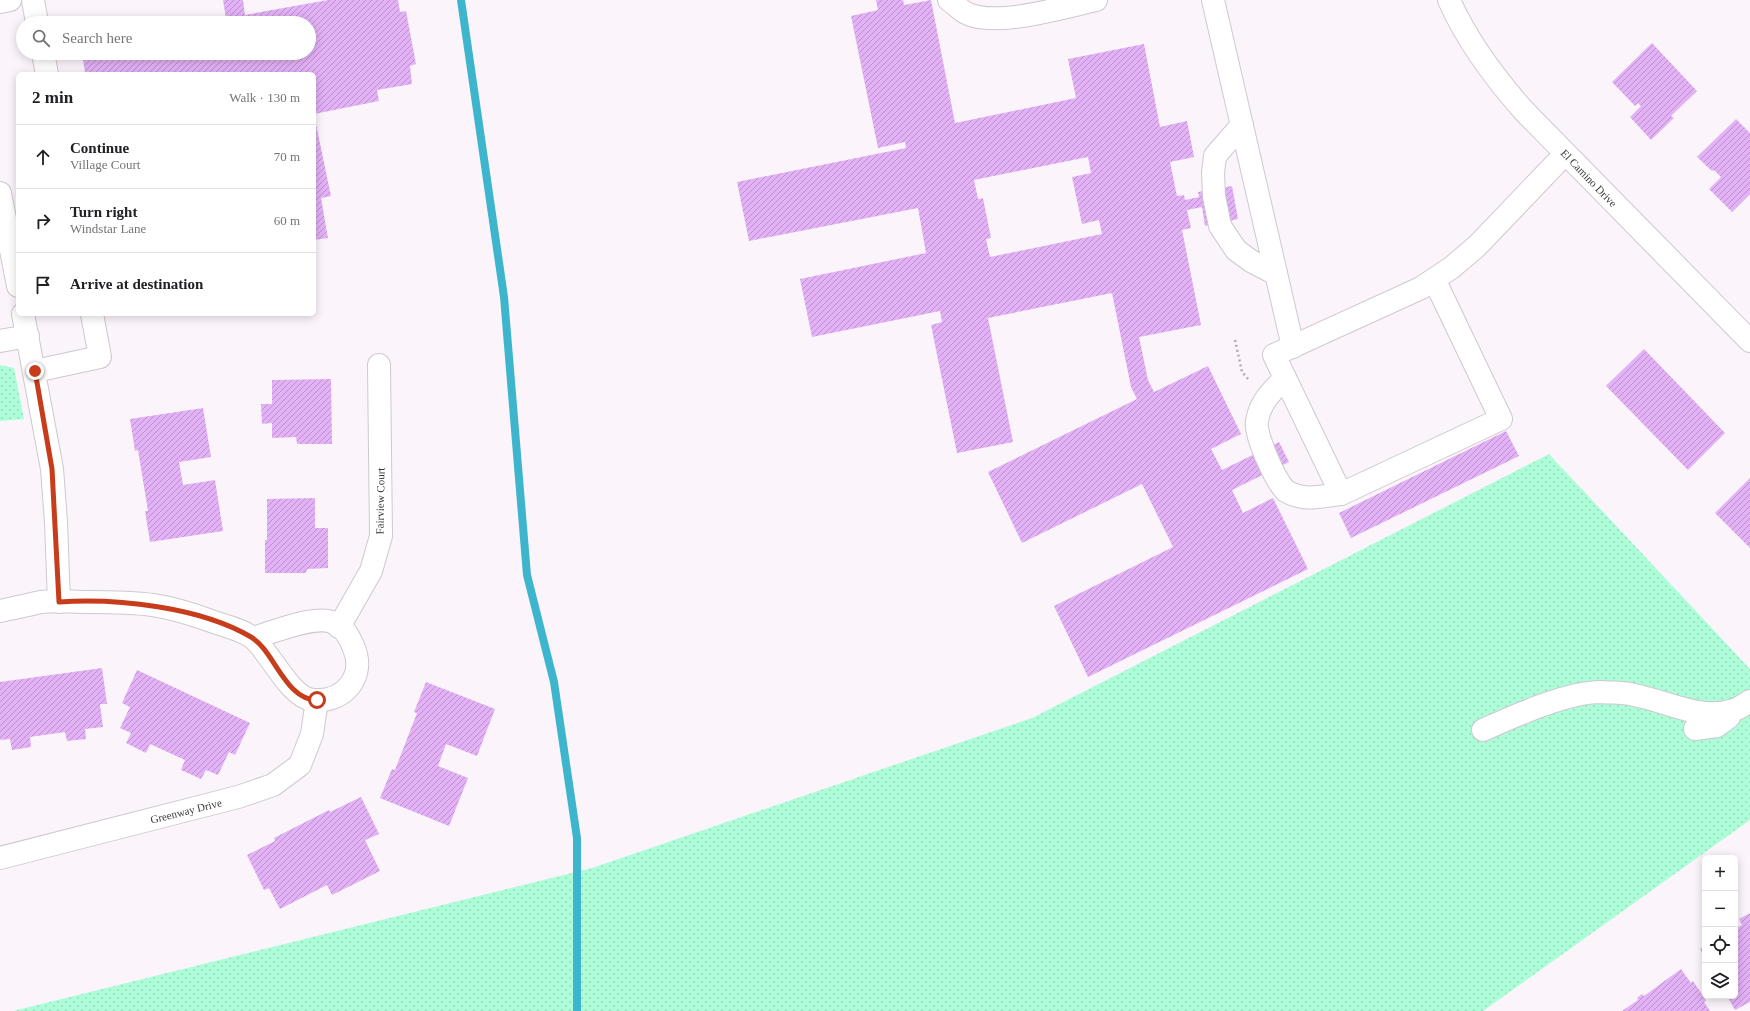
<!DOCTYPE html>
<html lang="en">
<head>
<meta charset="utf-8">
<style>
  body { margin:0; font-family:Georgia,serif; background:#f2f2f2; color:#202124 }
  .controls { position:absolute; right:12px; bottom:12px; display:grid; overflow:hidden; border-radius:6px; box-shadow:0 2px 10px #0003 }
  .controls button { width:36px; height:36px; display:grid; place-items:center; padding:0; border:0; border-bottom:1px solid #e0e0e0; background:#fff; color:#202124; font:20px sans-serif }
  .stop { position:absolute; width:12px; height:12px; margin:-9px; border:3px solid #c73d1c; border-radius:50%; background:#fff }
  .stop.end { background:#c73d1c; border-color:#fff; box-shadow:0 1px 4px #0008 }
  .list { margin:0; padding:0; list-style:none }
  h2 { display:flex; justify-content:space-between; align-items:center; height:52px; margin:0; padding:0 16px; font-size:17px }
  h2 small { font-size:13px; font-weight:400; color:#757577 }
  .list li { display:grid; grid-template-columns:26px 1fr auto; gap:12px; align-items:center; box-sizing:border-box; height:64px; padding:0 16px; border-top:1px solid #e0e0e0 }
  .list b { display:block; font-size:15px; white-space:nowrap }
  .list p { margin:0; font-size:13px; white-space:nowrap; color:#757577 }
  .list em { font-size:13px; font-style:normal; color:#757577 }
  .icon { flex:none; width:22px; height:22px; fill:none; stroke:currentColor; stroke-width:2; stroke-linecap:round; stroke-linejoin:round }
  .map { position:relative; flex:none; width:1750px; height:1011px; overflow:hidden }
  .search { position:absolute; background:#fff; box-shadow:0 2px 10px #0003; left:16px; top:16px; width:300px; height:44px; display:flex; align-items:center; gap:10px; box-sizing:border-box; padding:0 14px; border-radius:22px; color:#757577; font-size:15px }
  .panel { position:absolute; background:#fff; box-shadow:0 2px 10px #0003; left:16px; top:72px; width:300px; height:244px; border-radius:6px }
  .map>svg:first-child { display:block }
</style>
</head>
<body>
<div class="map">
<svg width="1750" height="1011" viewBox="0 0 1750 1011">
  <defs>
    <pattern id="grass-dots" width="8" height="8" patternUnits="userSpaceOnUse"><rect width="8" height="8" fill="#adfdd8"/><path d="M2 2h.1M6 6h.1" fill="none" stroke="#96daba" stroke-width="1.8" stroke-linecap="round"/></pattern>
    <pattern id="building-hatch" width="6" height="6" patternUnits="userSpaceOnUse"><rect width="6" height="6" fill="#e3b1f6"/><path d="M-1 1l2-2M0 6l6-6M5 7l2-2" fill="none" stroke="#b991c8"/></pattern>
  </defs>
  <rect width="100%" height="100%" fill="#fcf4fb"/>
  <g fill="url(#grass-dots)">
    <path d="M0,365L14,368L24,419L0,421Z"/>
    <path d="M1549,454L1750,669V820L1483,1011H13L592,868L1032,718Z"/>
  </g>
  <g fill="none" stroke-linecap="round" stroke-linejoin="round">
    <path stroke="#3db5cc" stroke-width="8" d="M461,0L504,297L527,575L554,682L577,838V1011"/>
  </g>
  <g fill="url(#building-hatch)" fill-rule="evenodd">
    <path d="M223,0H243L245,15L328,0H398L400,12L406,11L416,64L410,66L412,84L377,90L379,101L314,114V74H82L85,73L83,59L79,53H309V23H208L226,19Z"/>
    <path d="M876,0H903L904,5L931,0L955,123L1076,98L1068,59L1144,44L1160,127L1187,121L1194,157L1170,162L1177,196L1184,195L1185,200L1199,197L1198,192L1232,186L1238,219L1205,226L1202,207L1187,210L1191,228L1182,230L1201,325L1139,337L1148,380L1154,392L1208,366L1241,434L1211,449L1222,470L1279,442L1289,462L1232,490L1243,513L1273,498L1308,569L1088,677L1054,606L1173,547L1142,484L1022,543L988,472L1137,399L1131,387L1112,293L988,318L1013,442L957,453L931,325L942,322L940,311L812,337L800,279L926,253L918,208L749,241L737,182L906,148L905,142L878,148L851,16L878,10ZM1088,157L1091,173L1072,177L1082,224L1099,220L1102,234L990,257L986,239L991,238L983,198L978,199L974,180Z"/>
    <path d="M1652,43L1697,91L1671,116L1674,118L1651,140L1630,117L1641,106L1638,103L1635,106L1612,82Z"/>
    <path d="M314,115L331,196L321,198L328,238L314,240Z"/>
    <path d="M1736,119L1750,133V194L1732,212L1709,189L1721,177L1714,170L1712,171L1697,157Z"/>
    <path d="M1644,349L1725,433L1688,470L1606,386Z"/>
    <path d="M331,379L332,444H297L296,437L272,438V423L262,424L261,404H272V380Z"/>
    <path d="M203,408L211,457L179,462L183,485L215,480L223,531L150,542L145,511H148L138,450L135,451L130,419Z"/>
    <path d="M1506,431L1519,456L1351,538L1339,513Z"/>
    <path d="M1750,478V548L1715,513Z"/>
    <path d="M315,498V528H328V568L307,569L306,573H265V540H267V499Z"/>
    <path d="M102,668L107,704H100L103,727L85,729L86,739L67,741L65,732L30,737L31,747L12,750L10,739L0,740V682Z"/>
    <path d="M137,670L250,723L235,755L229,752L218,775L206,770L201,779L181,770L185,760L150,744L146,753L126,743L131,733L120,728L130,707L122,703Z"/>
    <path d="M426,682L495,709L477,756L446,744L438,766L468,778L449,826L380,798L392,769L395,770L417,713L414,712Z"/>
    <path d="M361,797L379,834L365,840L380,871L332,895L327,885L280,909L269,888L264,890L247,855L275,841L274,838L329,810L330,812Z"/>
    <path d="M1750,913V1002L1735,1010L1727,996H1735V929L1742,925L1739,919Z"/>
    <path d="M1705,946V957L1700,949Z"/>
    <path d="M1681,969L1691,983L1693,981L1706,1000L1704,1002L1710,1011H1622L1638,1000L1637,998L1642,994L1644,996Z"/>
  </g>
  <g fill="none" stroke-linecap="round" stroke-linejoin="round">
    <defs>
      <g id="minor">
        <path d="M33,0L37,23"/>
        <path d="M949,0C955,4 960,10 966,13C995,28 1064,7 1096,0"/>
        <path d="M1213,0L1293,347"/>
        <path d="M1449,0C1467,41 1494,77 1524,111L1750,341"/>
        <path d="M0,2L10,0"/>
        <path d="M43,53L47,74"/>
        <path d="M1242,125L1215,156L1213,173L1214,196L1220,226L1236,250L1251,261L1276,274"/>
        <path d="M0,193L18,286"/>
        <path d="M1434,279L1501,419L1341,494L1274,355L1421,288L1451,268L1477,246L1565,154"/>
        <path d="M23,314L52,469L56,522L59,602"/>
        <path d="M0,341L28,336"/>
        <path d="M35,371L100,357L92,314"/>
        <path d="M1285,378C1272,391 1260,402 1257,421C1254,434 1276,482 1286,491C1289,493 1294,495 1298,496C1310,500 1328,495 1341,494"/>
        <path d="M0,611C14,608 28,605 41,602C56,600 72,602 87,602C109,602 131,602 153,605C173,608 195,615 214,622C226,626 243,630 253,638C270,652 290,698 313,700C344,703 367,676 353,646C349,636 342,625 332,622C313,615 271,633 253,638"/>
        <path d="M339,627L371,571L381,536L379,365"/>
        <path d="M1695,729L1717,726L1729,717"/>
        <path d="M1483,730C1514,716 1567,692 1601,692C1611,693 1624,692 1634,695C1667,701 1700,721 1734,710C1740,708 1745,704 1750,701"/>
        <path d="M0,858L238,797L273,785L300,765L312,734L317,700"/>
      </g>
    </defs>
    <use href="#minor" stroke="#cfc8cf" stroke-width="24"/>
    <path stroke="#b1abb0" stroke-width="2.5" stroke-dasharray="2 3" stroke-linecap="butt" d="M1235,340L1242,372L1249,380"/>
    <use href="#minor" stroke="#fff" stroke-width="22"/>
  </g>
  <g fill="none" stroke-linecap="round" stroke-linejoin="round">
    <path stroke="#c73d1c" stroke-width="5" d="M35,371L52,469L59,602C117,598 200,607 251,637C274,650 285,700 317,700"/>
  </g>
  <g text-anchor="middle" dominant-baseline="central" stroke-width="4" stroke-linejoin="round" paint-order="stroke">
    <g font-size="11" fill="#3c393c" stroke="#fff">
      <text transform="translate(1589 178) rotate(46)">El Camino Drive</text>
      <text transform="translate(380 501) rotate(-89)">Fairview Court</text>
      <text transform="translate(186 811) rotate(-14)">Greenway Drive</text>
    </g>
  </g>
</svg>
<div class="controls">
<button>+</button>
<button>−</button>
<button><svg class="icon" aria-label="locate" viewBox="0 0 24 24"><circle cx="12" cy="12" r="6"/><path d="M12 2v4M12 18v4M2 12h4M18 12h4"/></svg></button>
<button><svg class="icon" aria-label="layers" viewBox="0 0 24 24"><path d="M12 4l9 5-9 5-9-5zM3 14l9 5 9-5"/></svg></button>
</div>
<div class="stop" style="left:317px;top:700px"></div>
<div class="stop end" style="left:35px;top:371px"></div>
<div class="search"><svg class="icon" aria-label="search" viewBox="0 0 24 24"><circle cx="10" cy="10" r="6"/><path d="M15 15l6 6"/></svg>Search here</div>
<section class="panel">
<h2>2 min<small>Walk · 130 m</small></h2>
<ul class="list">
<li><svg class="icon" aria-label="ahead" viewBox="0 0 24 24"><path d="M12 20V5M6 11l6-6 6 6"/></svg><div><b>Continue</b><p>Village Court</p></div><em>70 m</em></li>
<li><svg class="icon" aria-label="right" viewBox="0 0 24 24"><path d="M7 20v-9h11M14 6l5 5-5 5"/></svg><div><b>Turn right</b><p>Windstar Lane</p></div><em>60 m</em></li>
<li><svg class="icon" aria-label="arrive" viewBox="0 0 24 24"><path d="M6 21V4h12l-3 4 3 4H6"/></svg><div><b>Arrive at destination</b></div></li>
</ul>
</section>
</div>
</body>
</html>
